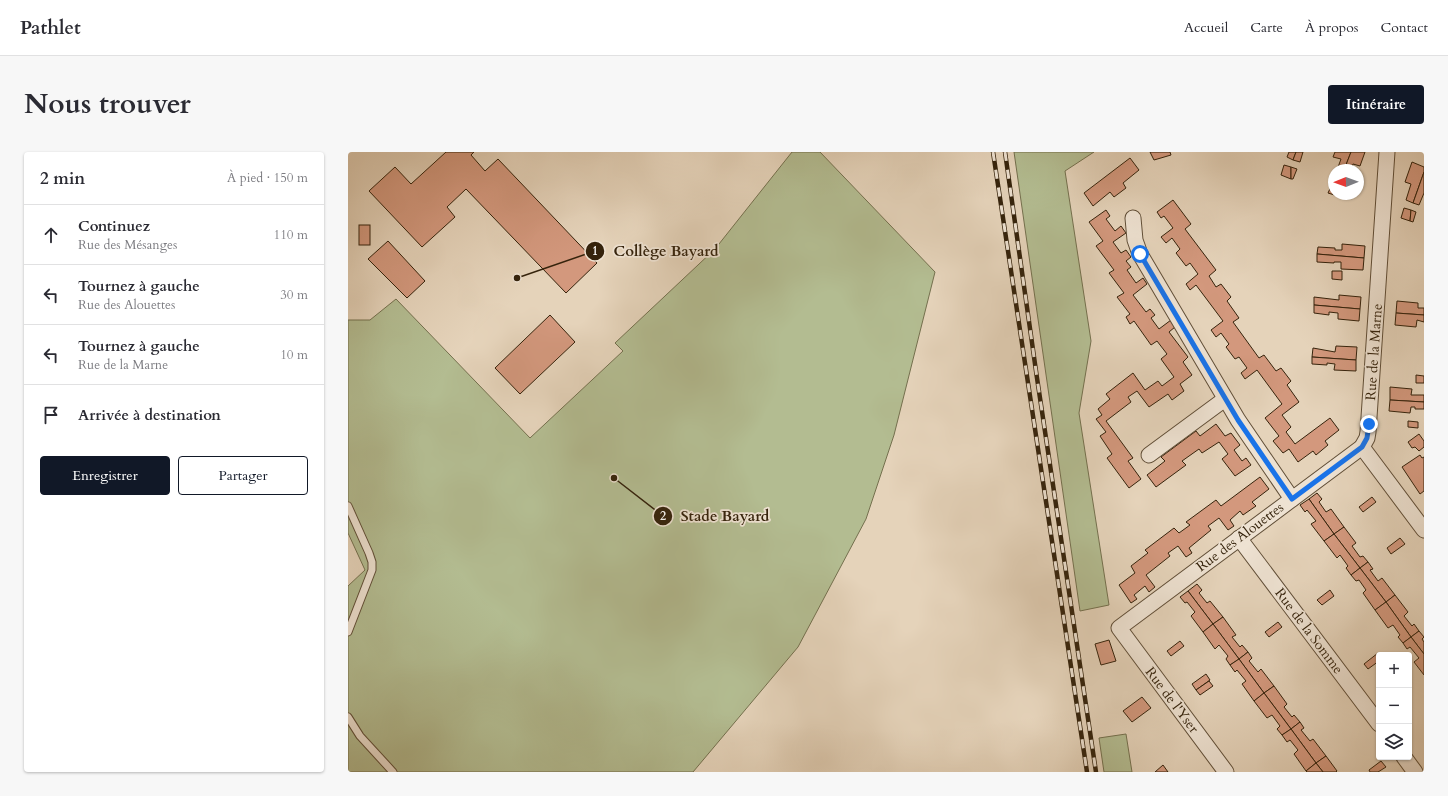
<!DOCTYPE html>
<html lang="fr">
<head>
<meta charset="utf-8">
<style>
  body { margin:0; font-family:Cardo,serif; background:#f7f7f7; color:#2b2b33 }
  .controls { position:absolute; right:12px; bottom:12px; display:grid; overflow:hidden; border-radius:4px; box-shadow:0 1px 3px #0004 }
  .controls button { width:36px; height:36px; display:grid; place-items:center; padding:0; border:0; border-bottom:1px solid #e1e1e2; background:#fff; color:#2b2b33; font:20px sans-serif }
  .compass { position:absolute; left:980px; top:12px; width:36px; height:36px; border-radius:50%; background:#fff; box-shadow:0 1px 3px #0004; rotate:269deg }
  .stop { position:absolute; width:12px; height:12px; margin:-9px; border:3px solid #1a73e8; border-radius:50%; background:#fff }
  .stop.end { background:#1a73e8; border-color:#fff; box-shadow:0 1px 4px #0008 }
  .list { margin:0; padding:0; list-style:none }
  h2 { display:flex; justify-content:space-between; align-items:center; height:52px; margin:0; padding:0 16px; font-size:17px }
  h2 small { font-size:13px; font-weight:400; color:#7c7c81 }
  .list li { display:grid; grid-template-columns:26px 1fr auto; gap:12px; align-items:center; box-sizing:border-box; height:60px; padding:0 16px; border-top:1px solid #e1e1e2 }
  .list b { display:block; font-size:15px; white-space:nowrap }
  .list p { margin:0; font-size:13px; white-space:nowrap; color:#7c7c81 }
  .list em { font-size:13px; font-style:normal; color:#7c7c81 }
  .actions { display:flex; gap:8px; padding:12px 16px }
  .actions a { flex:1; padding:9px 0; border:1px solid #111827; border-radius:4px; text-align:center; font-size:14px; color:#111827 }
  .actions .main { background:#111827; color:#fff }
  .icon { flex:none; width:22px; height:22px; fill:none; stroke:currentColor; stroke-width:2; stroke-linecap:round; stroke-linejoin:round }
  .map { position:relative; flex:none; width:1076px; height:620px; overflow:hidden; border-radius:4px }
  header { display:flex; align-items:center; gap:24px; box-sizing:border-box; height:56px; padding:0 20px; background:#fff; border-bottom:1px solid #e1e1e2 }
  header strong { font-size:19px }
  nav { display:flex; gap:22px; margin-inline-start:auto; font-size:14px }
  .intro { display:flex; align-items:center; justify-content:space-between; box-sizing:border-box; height:96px; padding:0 24px }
  h1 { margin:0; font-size:28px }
  .button { padding:10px 18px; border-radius:4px; background:#111827; color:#fff; font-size:14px; font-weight:700 }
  main { display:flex; gap:24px; padding:0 24px }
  aside { flex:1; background:#fff; border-radius:4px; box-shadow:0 1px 3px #0004 }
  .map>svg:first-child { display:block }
</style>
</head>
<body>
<header>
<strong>Pathlet</strong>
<nav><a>Accueil</a><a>Carte</a><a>À propos</a><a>Contact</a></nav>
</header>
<div class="intro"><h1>Nous trouver</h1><a class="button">Itinéraire</a></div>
<main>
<aside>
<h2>2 min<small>À pied · 150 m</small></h2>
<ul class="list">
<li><svg class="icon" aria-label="ahead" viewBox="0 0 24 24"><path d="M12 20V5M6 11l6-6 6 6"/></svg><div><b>Continuez</b><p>Rue des Mésanges</p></div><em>110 m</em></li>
<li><svg class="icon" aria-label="left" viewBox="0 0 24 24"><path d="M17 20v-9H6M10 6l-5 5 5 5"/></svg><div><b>Tournez à gauche</b><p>Rue des Alouettes</p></div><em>30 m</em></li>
<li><svg class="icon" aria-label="left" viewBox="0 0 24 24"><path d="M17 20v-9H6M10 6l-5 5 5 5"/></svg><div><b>Tournez à gauche</b><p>Rue de la Marne</p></div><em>10 m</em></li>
<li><svg class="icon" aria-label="arrive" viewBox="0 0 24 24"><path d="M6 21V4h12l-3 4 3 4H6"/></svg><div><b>Arrivée à destination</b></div></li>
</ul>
<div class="actions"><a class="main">Enregistrer</a><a>Partager</a></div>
</aside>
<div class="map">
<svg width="1076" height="620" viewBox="0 0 1076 620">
  <rect width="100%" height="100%" fill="#e5d3ba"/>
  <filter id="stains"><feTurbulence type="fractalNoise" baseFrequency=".005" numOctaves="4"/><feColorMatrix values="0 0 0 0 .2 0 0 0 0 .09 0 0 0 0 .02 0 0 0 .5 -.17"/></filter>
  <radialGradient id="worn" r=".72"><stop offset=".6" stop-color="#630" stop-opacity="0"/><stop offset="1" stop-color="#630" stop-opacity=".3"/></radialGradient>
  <g fill="#b3bc91" stroke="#74704e">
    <path d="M444,0H472L587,120L546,283L518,367L450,495L345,620H0V434L17,418L0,381V168H22L48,147L182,286L275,199L267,191L367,97Z"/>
    <path d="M666,0H746L717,19L743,189L731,261L761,453L732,459Z"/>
    <path d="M778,582L784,620H756L751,586Z"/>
  </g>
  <g fill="#d3987d" stroke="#35230c">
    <path d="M98,0H126L123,3L137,19L150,7L249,111L218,141L118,37L99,55L107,65L74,95L21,39L47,15L63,32Z"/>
    <path d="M802,0H822L823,3L806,8Z"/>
    <path d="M941,0H948L945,8L939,5Z"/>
    <path d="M948,0H955L952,10L945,8Z"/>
    <path d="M987,0H1003L996,18H989L993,7L985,5Z"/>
    <path d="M1003,0H1017L1012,14L1005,12L1003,18H996Z"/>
    <path d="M782,6L791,18L775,31L778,36L766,45L762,40L745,54L736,41Z"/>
    <path d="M1064,10L1076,15V20L1065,51L1058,48L1063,32L1057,30Z"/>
    <path d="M936,13L943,15V27L933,23Z"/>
    <path d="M943,15L949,17L945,27H943Z"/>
    <path d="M1076,20V41L1071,53L1065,51Z"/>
    <path d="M985,30L986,31V42H994L993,45L980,41Z"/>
    <path d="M825,48L843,72L837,77L868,118L861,124L868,135L873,132L883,145L879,149L891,166L885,170L911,206L916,203L928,219L933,216L943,229L939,233L951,250L934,263L943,275L938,280L947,292L982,266L991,278L977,289L980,293L968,303L965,299L950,310L941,297L935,301L925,289L931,284L917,266L934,252L909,218L897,227L893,221L899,216L891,205L887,207L878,195L881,192L873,181L868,185L863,178L875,169L848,133L842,138L838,132L850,122L842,111L838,114L828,101L832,97L824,86L818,91L813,85L825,76L816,64L813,66L809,60Z"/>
    <path d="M1056,56L1063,58L1062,69L1053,66Z"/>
    <path d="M758,58L762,64L758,67L767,79L773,74L778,81L765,90L773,101L778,98L783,105L778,109L783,115L779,118L788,131L795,126L799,132L785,143L798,160L802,157L807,163L803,166L811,177L823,168L827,175L821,180L840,205L835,210L844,223L832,232L836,239L824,248L820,242L801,255L789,239L780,245L783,250L758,269L785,306L780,309L793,327L781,336L759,306L764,302L752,284L758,280L748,267L754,263L750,257L762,247L758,242L785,221L797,238L810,229L814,234L826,225L813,207L819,202L809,189L803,193L786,169L782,172L778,165L782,162L769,145L776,141L761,121L766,118L748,94L755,89L741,70Z"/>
    <path d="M1063,58L1068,60L1065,70L1062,69Z"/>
    <rect x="11" y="73" width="11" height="20"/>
    <path d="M40,89L77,129L59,146L20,107Z"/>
    <path d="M994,92L1017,94L1016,106L969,102L970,95L987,96V98H994Z"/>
    <path d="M969,102L1016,106L1015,118L993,117V110H986V111L969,110Z"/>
    <path d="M984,119H994V128L984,127Z"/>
    <path d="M991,143L1013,145L1012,157L966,153V145L991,148Z"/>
    <path d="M1049,149L1070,151V156H1076V163L1048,161Z"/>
    <path d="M966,153L1012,157L1011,169L990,167V161L981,160V163L966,161Z"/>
    <path d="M1048,161L1076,163V170L1069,168L1068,175L1047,173Z"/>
    <path d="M202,163L227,190L172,242L147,216Z"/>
    <path d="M988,194L1009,195L1008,208L964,205L965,196L987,200Z"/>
    <path d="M964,205L1008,208V219L986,218L987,212L979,211V213L964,212Z"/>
    <path d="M1068,223L1076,224V231H1068Z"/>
    <path d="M1042,235L1064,237L1063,243H1076V250L1042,248Z"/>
    <path d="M1042,248L1076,250V257H1067V255H1063L1062,261L1041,259Z"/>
    <path d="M1060,269L1070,270V276L1060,275Z"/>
    <path d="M868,272L877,284L883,281L892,293L886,298L894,309L898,306L903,313L887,324L874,307L880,302L871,290L854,301L851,297L834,309L838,313L808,335L799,323L817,309L813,305L848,279L852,284Z"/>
    <path d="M1071,282L1076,289V295L1071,299L1067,295L1064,296L1060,290Z"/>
    <path d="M1072,303L1074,306L1076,305V339L1072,342L1054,315Z"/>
    <path d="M912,325L921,337L904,350L908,354L895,363L892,359L882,368L886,374L880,378L871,366L860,374L863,378L841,396L844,401L838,405L830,394L820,401L822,404L798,423L807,435L801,440L797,434L786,443L789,447L783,451L771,433L787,421L783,414L800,401L797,398L826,376L831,381L842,373L838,370L868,348L873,354Z"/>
    <path d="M969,341L974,347L971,350L978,360L983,357L996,375L986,382L961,347Z"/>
    <path d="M1024,345L1028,350L1015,360L1011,355Z"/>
    <path d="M961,347L986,382L976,389L963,372L968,369L959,358L957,360L952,353Z"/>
    <path d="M996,375L1008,391L1004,394L1012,405L1015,404L1020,410L1012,416L986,382Z"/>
    <path d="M986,382L1012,416L1003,423L998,416L1000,414L992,403L989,406L976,389Z"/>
    <path d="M1052,386L1057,392L1043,402L1039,396Z"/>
    <path d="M1020,410L1025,417L1022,418L1030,429L1034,426L1047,443L1038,450L1012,416Z"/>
    <path d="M1012,416L1038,450L1027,458L1015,441L1018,438L1011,428L1008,429L1003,423Z"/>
    <path d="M849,432L854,438L851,441L859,451L862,449L875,465L865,472L840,439Z"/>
    <path d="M982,438L986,444L974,453L969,448Z"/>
    <path d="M840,439L865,472L855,480L843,464L847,460L839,450L837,451L832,445Z"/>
    <path d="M1047,443L1060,460L1056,464L1064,474L1066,472L1071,479L1063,485L1038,450Z"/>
    <path d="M1038,450L1063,485L1055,491L1050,485L1052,483L1045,473L1040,476L1027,458Z"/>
    <path d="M875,465L888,483L884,485L892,495L894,493L900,500L891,507L865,472Z"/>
    <path d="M930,470L934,475L921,485L917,480Z"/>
    <path d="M865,472L891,507L882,513L878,507L880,504L871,493L867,497L855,480Z"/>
    <path d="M1071,479L1076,485L1074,487L1076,490V502L1063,485Z"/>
    <path d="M1063,485L1076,502V523L1066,510L1071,506L1062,495L1059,497L1055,491Z"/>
    <path d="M761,488L768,509L753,513L747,492Z"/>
    <path d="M832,489L836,494L823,504L819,499Z"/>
    <path d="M900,500L904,506L901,509L910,520L913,517L926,534L916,541L891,507Z"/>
    <path d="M1030,501L1031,509L1020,517L1016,512Z"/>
    <path d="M891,507L916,541L906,549L894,532L898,529L889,518L887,520L882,513Z"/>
    <path d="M858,522L862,528L848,538L844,532Z"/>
    <path d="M861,529L865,534L852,543L848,538Z"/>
    <path d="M926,534L939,552L936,555L944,565L946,563L952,570L943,577L916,541Z"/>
    <path d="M916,541L943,577L934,583L929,577L932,574L924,563L919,566L906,549Z"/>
    <path d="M794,545L803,556L784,570L775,559Z"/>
    <path d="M952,570L956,576L953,578L962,589L965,587L978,604L968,611L943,577Z"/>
    <path d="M943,577L968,611L958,619L946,602L950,598L942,588L939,590L934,583Z"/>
    <path d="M978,604L989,619L988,620H975L968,611Z"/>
    <path d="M1033,609L1038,615L1030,620H1022L1021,618Z"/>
    <path d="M968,611L975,620H959L958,619Z"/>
    <path d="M815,613L820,620H807Z"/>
  </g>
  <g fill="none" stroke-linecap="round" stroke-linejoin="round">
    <defs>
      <g id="lane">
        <path d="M0,354L21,401L24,410V418L0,480"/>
        <path d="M0,565L12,584L45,620"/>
      </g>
      <g id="street">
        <path d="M1039,0L1020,280L1019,286L1014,295L1076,378"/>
        <path d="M785,66L787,88L792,102L890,268L944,347"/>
        <path d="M801,303L877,247"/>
        <path d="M891,386L1031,572"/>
        <path d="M1056,605L1067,620"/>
        <path d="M878,620L771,476L1014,295"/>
      </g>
    </defs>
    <use href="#lane" stroke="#614f38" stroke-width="9"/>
    <use href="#street" stroke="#614f38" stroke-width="17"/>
    <use href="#lane" stroke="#eee2d2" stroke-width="7"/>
    <use href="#street" stroke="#eee2d2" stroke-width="15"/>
    <defs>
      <g id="rail">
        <path d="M645,0L739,620"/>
        <path d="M657,0L689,226L748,620"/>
      </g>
    </defs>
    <use href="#rail" stroke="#35230c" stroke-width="4.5"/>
    <use href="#rail" stroke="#eee2d2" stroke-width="3" stroke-dasharray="9" stroke-linecap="butt"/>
  </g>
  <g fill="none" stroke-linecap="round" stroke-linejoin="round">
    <path stroke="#1a73e8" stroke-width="5" d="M792,102L890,268L944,347L1014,295L1019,286L1021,272"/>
  </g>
  <g text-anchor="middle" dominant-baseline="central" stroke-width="3.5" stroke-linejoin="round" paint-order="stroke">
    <g font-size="14" fill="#35230c" stroke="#eee2d2">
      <text transform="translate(1026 200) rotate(-86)">Rue de la Marne</text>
      <text transform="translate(892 385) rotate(-37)">Rue des Alouettes</text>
      <text transform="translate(961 479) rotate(53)">Rue de la Somme</text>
      <text transform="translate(824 548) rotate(53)">Rue de l'Yser</text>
    </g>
  </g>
  <path fill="none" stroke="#35230c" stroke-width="1.5" d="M169 126L247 99M266 326L315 364"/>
  <g fill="#35230c" stroke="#eee2d2" stroke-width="1.5">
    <circle cx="169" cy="126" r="4"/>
    <circle cx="266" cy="326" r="4"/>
    <circle cx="247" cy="99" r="10"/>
    <circle cx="315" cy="364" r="10"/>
  </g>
  <g font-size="12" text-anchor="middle" font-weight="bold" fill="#fff">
    <text x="247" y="103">1</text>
    <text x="315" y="368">2</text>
  </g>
  <g font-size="15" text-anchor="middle" font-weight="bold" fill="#35230c" stroke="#eee2d2" stroke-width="3.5" stroke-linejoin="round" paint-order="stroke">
    <text x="318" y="104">Collège Bayard</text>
    <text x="377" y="369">Stade Bayard</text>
  </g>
  <rect width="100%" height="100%" filter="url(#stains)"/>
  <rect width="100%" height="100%" fill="url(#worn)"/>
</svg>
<div class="controls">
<button>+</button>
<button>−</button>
<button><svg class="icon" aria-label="layers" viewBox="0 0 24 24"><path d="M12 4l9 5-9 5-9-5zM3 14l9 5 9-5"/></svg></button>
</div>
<svg class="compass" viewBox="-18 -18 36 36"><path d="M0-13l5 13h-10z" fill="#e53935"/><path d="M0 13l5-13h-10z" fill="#7c7c81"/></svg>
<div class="stop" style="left:792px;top:102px"></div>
<div class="stop end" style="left:1021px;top:272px"></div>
</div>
</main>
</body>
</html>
